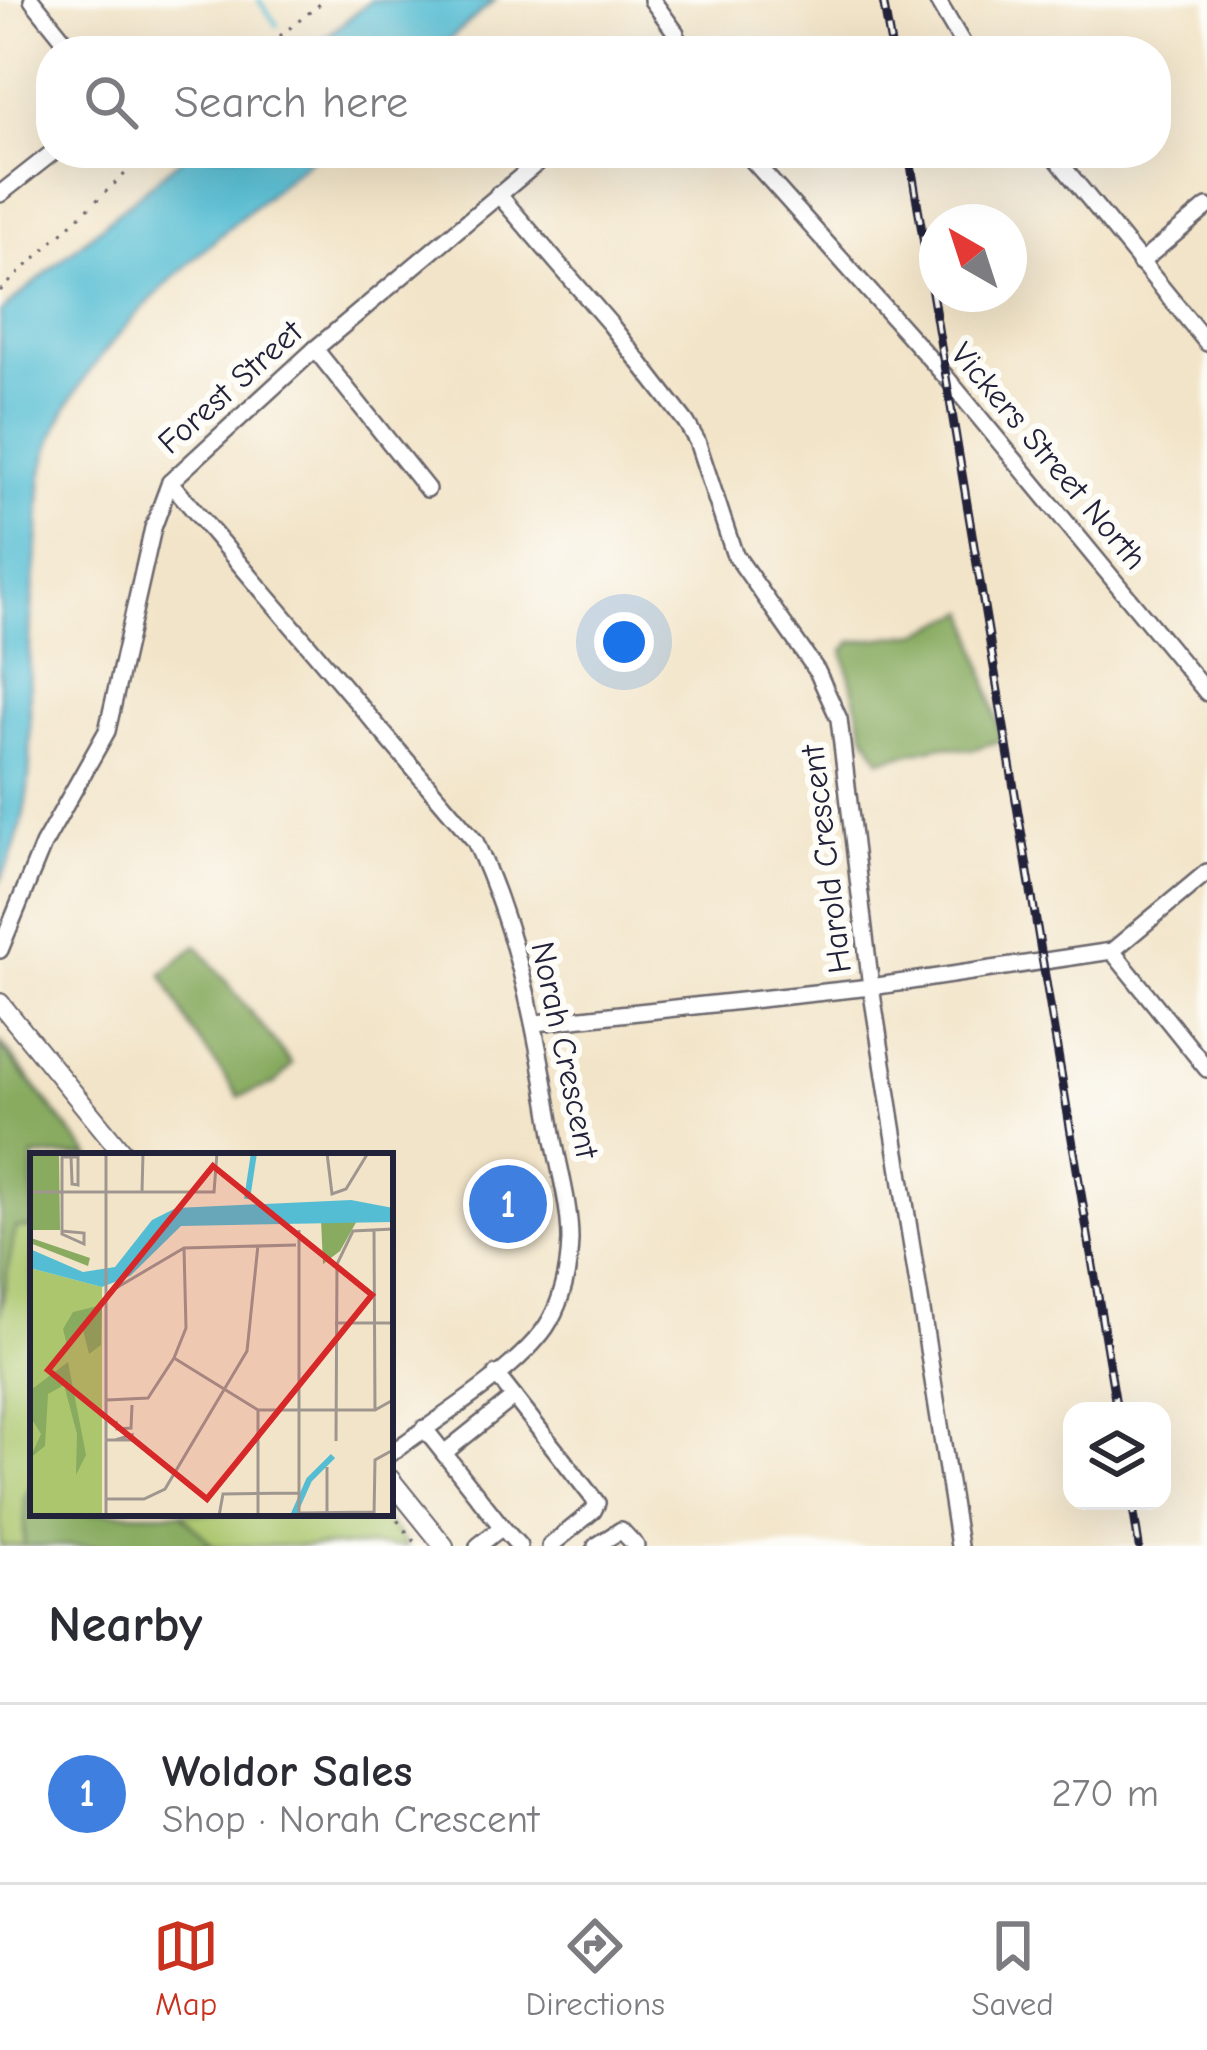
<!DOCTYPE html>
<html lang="en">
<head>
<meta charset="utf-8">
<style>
  body { margin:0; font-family:"Comic Neue",sans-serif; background:#f7f7f7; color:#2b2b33 }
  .controls { position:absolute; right:36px; bottom:36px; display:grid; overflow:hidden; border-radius:24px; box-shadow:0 12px 48px #0002 }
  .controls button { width:108px; height:108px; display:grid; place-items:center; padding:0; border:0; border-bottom:3px solid #e1e1e2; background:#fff; color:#2b2b33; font:60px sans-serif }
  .compass { position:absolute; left:919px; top:204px; width:108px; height:108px; border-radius:50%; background:#fff; box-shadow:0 12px 48px #0002; rotate:321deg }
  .you { position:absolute; left:624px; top:642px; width:42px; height:42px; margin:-30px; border:9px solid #fff; border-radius:50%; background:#1a73e8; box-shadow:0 0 0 18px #1a73e833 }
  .badge { display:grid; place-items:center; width:78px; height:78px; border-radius:50%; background:#c8321e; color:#fff; font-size:39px; font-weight:700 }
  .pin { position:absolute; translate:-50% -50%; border:6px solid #fff; box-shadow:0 3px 12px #0006 }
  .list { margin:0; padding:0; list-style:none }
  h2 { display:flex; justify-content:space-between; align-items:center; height:156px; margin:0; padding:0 48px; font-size:51px }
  h2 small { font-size:39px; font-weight:400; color:#7c7c81 }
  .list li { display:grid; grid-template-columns:78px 1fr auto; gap:36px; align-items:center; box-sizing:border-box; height:180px; padding:0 48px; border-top:3px solid #e1e1e2 }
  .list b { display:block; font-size:45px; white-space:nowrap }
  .list p { margin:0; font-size:39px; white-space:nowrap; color:#7c7c81 }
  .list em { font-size:39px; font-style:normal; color:#7c7c81 }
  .icon { flex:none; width:66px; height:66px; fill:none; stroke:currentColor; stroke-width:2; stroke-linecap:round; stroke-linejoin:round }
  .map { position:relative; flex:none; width:1207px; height:1546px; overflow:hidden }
  .search { position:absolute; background:#fff; box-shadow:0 12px 48px #0002; left:36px; right:36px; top:36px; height:132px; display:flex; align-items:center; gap:30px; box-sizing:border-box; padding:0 42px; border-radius:48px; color:#7c7c81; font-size:45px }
  .sheet { height:336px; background:#fff }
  nav { display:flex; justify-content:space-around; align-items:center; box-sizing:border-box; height:168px; border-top:3px solid #e1e1e2; background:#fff; font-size:33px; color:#7c7c81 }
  nav a { display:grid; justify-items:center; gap:6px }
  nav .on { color:#c8321e }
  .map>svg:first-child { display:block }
</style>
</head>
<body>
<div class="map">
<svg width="1207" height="1546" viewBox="0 0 1207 1546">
  <rect width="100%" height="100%" fill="#fdfcf7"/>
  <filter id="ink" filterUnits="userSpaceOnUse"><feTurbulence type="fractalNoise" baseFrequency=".00833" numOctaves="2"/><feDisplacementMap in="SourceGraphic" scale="24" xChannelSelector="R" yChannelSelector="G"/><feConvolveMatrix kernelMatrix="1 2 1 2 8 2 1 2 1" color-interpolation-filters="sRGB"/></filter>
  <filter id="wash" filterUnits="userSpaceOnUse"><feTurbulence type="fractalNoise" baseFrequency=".004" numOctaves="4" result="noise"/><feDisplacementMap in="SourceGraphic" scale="48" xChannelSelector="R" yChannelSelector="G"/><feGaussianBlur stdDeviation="2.7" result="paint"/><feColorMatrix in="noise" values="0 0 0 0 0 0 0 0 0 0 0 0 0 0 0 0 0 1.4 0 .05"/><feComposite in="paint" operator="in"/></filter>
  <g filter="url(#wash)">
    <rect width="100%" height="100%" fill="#f2e4c8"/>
    <path fill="#abc66d" stroke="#667454" stroke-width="3" d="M0,1041L90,1156H33V1513H380L407,1546H0Z"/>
    <g fill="#88ab60" stroke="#55664e" stroke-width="3">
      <path d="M968,611L1002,740L971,750L942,746L880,760L864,732L843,651L852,642L920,633Z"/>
      <path d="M197,945L292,1064L276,1083L239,1097L191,1029L162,974Z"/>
      <path d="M0,1046L90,1156H33V1228H15L0,1316Z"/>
      <path d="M33,1480V1513H181L213,1546H24L25,1498Z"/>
    </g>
    <g fill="#55bdd3" stroke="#3c7087" stroke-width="3">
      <path d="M371,0H495L436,51H309Z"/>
      <path d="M188,153H318C228,230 70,347 44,466C39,486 40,509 39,530C36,566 31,603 30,640C26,736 44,789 0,882V312Z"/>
    </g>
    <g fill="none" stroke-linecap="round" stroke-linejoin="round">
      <g stroke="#55bdd3" stroke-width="4.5">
        <path d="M259,0L277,25"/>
        <path d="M293,48L295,51"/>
      </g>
    </g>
  </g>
  <g filter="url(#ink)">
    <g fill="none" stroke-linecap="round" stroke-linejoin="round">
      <defs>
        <g id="minor">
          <path d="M32,0L73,51"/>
          <path d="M652,0L676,33L672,51"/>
          <path d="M937,0L967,51"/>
          <path d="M746,153L946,377L1207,693"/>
          <path d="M1052,153L1207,343"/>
          <path d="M0,194L52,153"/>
          <path d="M498,194L610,324L686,422L697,441L734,553L817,671L839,719L871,987L959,1546"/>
          <path d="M1140,263L1207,207"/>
          <path d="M315,349L427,489"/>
          <path d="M170,482L475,841C519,936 538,1037 554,1140C560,1172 570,1207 570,1240C569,1270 563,1301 546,1327C515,1372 435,1420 390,1454"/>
          <path d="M0,950L43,845L107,731L153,528L170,482L315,349L549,153"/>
          <path d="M1112,951L1207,1069"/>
          <path d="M536,1023L871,987L1112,951L1207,872"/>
          <path d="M514,1397L597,1503L593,1511L550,1546"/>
          <path d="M424,1428L502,1527L478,1546"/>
          <path d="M444,1453L514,1397L496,1374"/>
          <path d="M502,1527L519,1546"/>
          <path d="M596,1546L621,1530L636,1546"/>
        </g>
        <g id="major">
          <path d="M0,1003L125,1156"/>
          <path d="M390,1479L444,1546"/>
        </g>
      </defs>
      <use href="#minor" stroke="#6b666c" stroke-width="20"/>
      <use href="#major" stroke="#6b666c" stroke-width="22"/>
      <g stroke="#6b666c" stroke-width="3" stroke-dasharray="3 9" stroke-linecap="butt">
        <path d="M261,51L325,0"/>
        <path d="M0,291L128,171L153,153"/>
        <path d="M390,1511L418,1546"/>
      </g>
      <use href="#minor" stroke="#fff" stroke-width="15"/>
      <use href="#major" stroke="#fff" stroke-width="18"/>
      <defs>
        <g id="rail">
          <path d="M883,0L892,51"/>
          <path d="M909,153L1117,1411"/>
          <path d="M1132,1501L1139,1546"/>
        </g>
      </defs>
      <use href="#rail" stroke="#22223b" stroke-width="9"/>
      <use href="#rail" stroke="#fdfcf7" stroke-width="4.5" stroke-dasharray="14" stroke-linecap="butt"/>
    </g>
  </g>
  <g text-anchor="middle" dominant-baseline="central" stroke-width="12" stroke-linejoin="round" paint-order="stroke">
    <g font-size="33" fill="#22223b" stroke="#fdfcf7">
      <text transform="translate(230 387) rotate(-42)">Forest Street</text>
      <text transform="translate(1049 456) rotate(50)">Vickers Street North</text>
      <text transform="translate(826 859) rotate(-97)">Harold Crescent</text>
      <text transform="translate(565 1050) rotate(78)">Norah Crescent</text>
    </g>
  </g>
  <g transform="translate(30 1153)">
    <rect width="363" height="363" fill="#f2e4c8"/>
    <path d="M0,115L72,134V362L0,363Z" fill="#abc66d"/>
    <path d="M0,0H29L30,77H3L1,85L60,105L58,113L0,90ZM328,66L310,98L293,111L291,67ZM72,152L71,192L59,201L53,177L37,192L33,176L43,159ZM38,209L56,302L46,322L47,281L34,232L18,241L15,293L0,305L11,281L1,265L2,236Z" fill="#88ab60"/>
    <path d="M321,47L363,55V69L151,73L100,123L72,134L0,115V96L53,119L85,114L122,67L146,55Z" fill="#55bdd3"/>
    <path fill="none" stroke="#55bdd3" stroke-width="6" d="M217,46L224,0M263,363L279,327L303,303"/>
    <path fill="none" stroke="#9f9690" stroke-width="3" d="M32,0V81L54,91V80L32,78M297,0L302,41L316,36L338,0M32,4H48V32L42,31V29L41,4V0M0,39H184L187,0M112,39L113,0M344,76L345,257M76,141L154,95L266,92M305,170H363M144,205L228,257H345L363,247M77,247L118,245L144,205L156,175L154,95M86,268L87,276L101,275L102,252M76,287H101L102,282L85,287M306,288L307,111L323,78L363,76M76,346H114L135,336L217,198L228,92M297,359V314M269,360L343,359M76,363V0M189,363L193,341L269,340M228,363V258M269,363V77M344,363L345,307L363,297"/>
    <path fill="#d62828" fill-opacity="0.15" stroke="#d62828" stroke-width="6" d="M183,13L342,142L177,346L18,217Z"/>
    <rect width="363" height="363" fill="none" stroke="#22223b" stroke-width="6"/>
  </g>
</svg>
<div class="controls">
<button><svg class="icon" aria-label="layers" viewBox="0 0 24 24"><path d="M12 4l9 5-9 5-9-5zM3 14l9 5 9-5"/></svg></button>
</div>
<svg class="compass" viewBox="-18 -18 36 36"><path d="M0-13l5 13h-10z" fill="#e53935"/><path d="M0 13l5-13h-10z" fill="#7c7c81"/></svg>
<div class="you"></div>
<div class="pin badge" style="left:508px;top:1204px;background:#3f7fe0">1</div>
<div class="search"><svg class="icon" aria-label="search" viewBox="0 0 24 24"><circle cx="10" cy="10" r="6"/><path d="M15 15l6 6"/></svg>Search here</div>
</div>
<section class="sheet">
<h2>Nearby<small></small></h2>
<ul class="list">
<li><span class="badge" style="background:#3f7fe0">1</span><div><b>Woldor Sales</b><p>Shop · Norah Crescent</p></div><em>270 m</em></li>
</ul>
</section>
<nav>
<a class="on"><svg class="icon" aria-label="map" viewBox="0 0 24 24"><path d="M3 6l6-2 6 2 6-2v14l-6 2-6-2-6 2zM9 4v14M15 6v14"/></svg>Map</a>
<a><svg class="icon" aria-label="directions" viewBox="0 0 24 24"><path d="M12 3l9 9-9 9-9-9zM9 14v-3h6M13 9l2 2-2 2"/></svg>Directions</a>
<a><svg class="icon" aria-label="saved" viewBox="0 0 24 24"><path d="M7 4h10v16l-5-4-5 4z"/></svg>Saved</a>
</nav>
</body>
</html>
